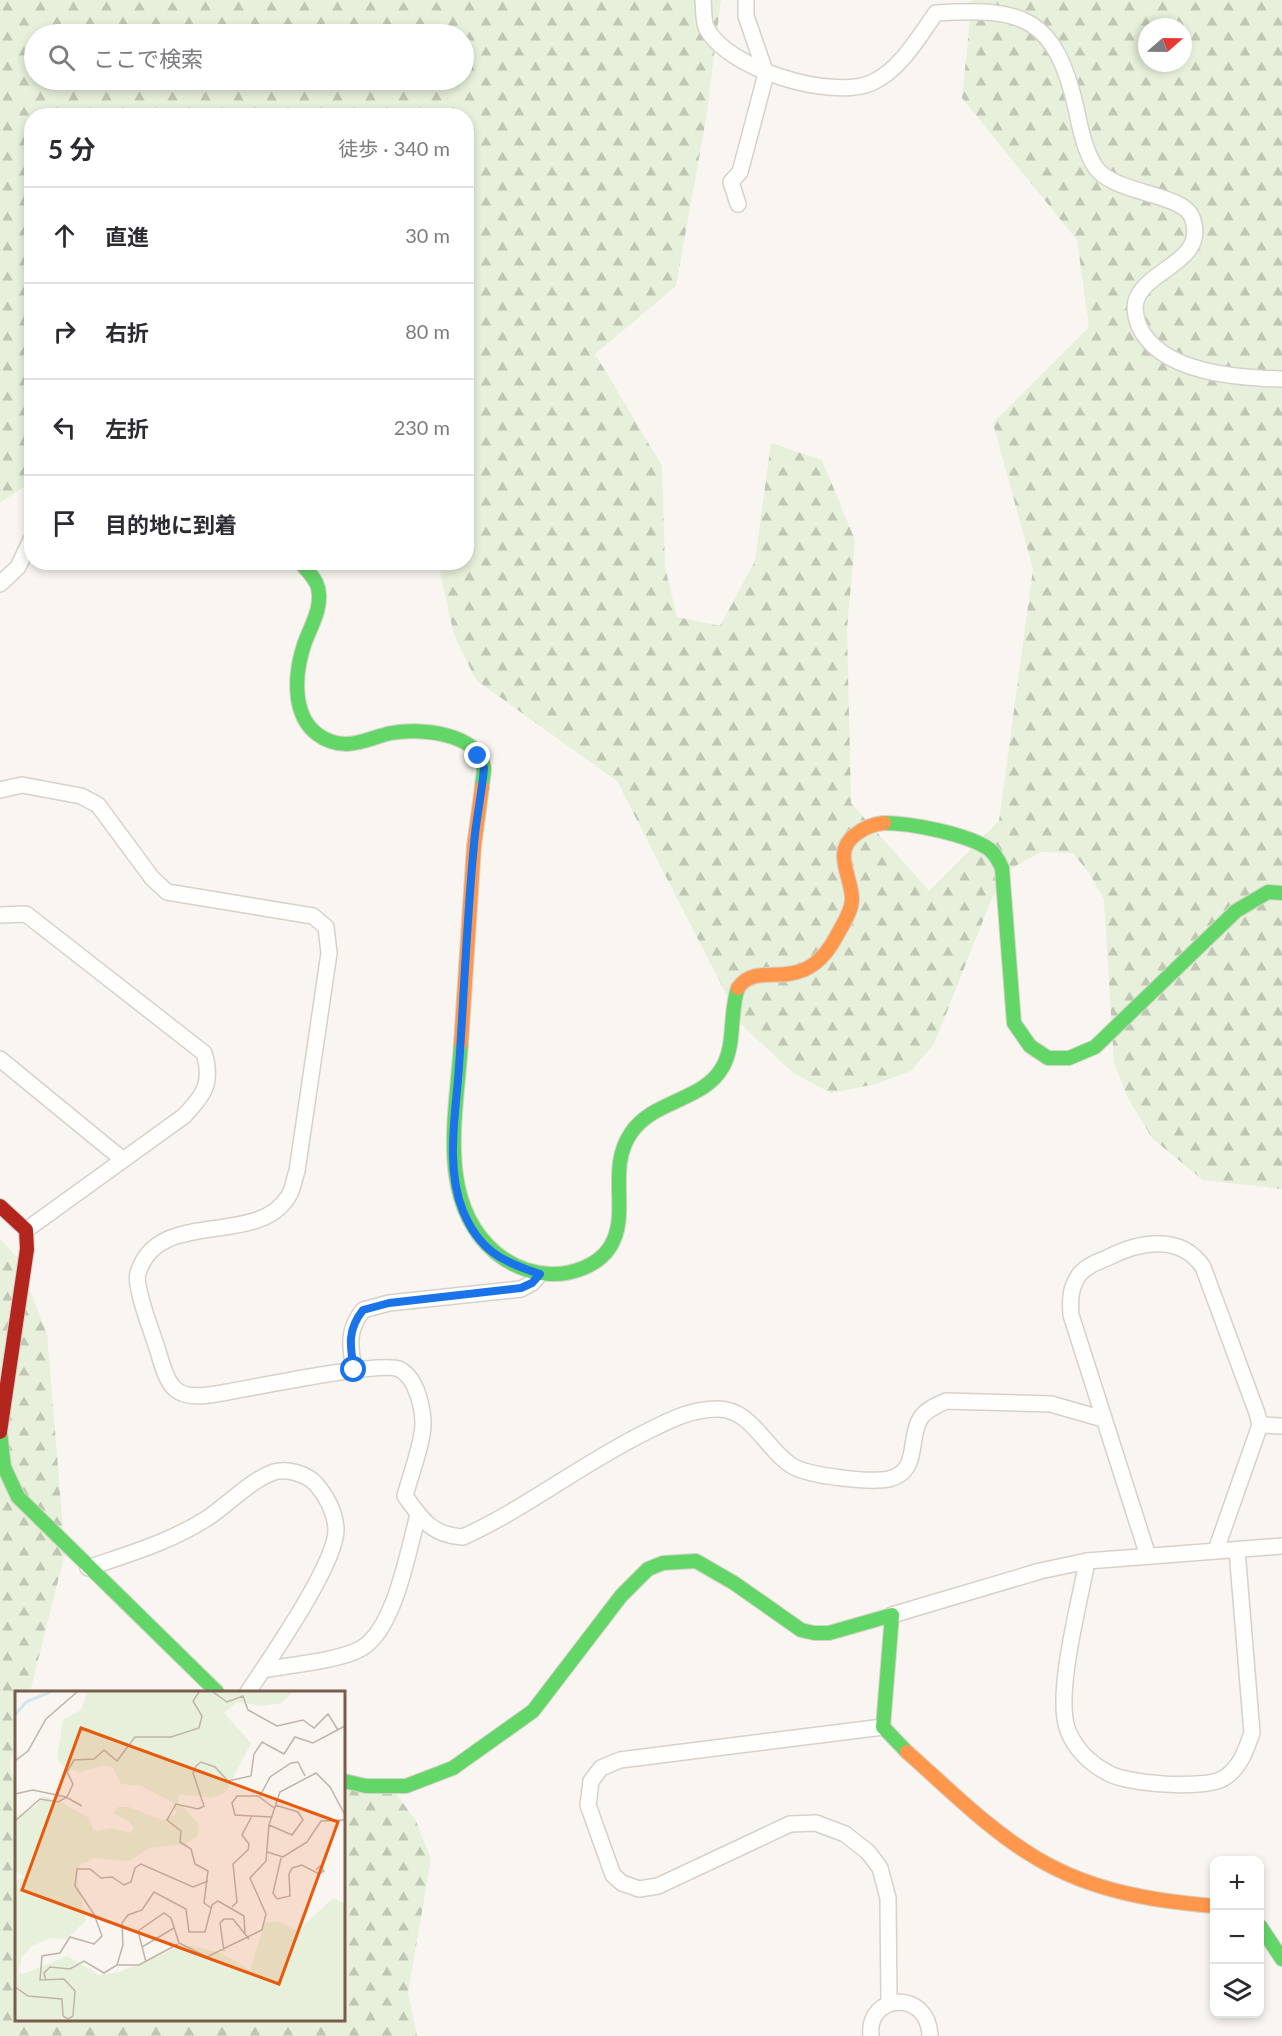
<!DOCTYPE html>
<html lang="ja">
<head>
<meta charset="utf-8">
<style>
  body { margin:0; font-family:Lato,"Noto Sans JP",sans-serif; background:#f2f2f3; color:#2b2b33 }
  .controls { position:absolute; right:18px; bottom:18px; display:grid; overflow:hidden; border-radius:12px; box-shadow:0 3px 9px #0003 }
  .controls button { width:54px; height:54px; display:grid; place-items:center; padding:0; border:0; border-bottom:2px solid #e1e1e2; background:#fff; color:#2b2b33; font:30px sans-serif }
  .compass { position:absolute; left:1138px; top:18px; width:54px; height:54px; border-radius:50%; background:#fff; box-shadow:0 3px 9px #0003; rotate:70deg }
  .stop { position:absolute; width:18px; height:18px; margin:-14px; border:4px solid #1a73e8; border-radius:50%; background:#fff }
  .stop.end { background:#1a73e8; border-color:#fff; box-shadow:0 2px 6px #0008 }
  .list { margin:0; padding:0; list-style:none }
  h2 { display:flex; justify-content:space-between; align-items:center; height:78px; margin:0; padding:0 24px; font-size:26px }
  h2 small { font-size:20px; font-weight:400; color:#7c7c81 }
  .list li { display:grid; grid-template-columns:39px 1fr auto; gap:18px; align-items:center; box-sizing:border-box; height:96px; padding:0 24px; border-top:2px solid #e1e1e2 }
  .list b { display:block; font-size:22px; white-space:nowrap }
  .list em { font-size:20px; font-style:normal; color:#7c7c81 }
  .icon { flex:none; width:33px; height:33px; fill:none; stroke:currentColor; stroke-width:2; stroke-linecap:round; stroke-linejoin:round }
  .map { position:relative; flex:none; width:1282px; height:2036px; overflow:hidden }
  .search { position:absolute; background:#fff; box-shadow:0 3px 9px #0003; left:24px; top:24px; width:450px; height:66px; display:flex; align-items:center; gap:15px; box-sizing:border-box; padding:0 21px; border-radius:33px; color:#7c7c81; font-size:22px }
  .panel { position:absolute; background:#fff; box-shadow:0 3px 9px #0003; left:24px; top:108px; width:450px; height:462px; border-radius:24px }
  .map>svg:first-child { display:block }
</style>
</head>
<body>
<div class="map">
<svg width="1282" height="2036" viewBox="0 0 1282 2036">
  <defs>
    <pattern id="forest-firs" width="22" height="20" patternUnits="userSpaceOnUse" patternTransform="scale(1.5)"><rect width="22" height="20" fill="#e7f0db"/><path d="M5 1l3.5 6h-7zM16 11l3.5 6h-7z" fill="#c0c6b4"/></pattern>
  </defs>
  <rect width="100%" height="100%" fill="#f9f5f0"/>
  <g fill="url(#forest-firs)" fill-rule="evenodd">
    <path d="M0,0H721L706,119L676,286L595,354L662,466L665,567L677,617L720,626L755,561L771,443L822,460L855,540L847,629L851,803L929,891L999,821L1033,569L993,423L1089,327L1077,240L962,98L972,0H1282V1189L1203,1180L1152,1138L1128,1098L1114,1063L1104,899L1089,873L1073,853L1041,852L1012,868L992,898L934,1044L911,1071L876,1084L831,1093L792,1072L742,1025L617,781L476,680L454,635L438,563L466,562V116H32L31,482L0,503ZM1147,27H1183V63H1147ZM34,34H464V80H34Z"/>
    <path d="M0,1239L17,1257L47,1334L65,1553L30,1692H16V1740L10,1765L16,1783V2020H344V1781L388,1783L416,1821L431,1859L408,1993L417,2036H0Z"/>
  </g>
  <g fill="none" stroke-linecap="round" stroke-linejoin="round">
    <defs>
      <g id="street">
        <path d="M703,0C704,9 703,19 706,27C726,69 831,100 871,83C900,71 919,36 936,13C1025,7 1055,18 1076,108C1080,128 1085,152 1096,168C1115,194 1182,193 1192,217C1208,260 1153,267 1138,296C1133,305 1136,318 1139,326C1160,373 1238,378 1282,379"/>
        <path d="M738,204L731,182L740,172L766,74L746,16V0"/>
        <path d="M0,584L18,567L32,538"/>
        <path d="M0,790L22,785L81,796L98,805L152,878L167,892L313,916L326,927L329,953L297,1171C294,1179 293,1190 288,1197C256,1248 158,1207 138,1273C134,1287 152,1332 157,1348C161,1360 165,1380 175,1389C189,1401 213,1394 228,1392C256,1387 381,1361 399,1369C416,1377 422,1405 423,1421C424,1441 410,1476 405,1496C422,1520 432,1535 463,1537C527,1508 584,1462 648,1431C670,1420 691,1409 717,1409C752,1408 766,1451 794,1467C812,1476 869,1483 889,1479C920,1471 908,1440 920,1419C925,1410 937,1405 946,1401L1051,1404L1103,1419"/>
        <path d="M0,915L26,914L204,1053C213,1083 204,1095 184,1116L26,1230"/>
        <path d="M0,1059L122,1159"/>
        <path d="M354,1370C350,1346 347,1330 363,1310L389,1303L521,1289L532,1283L540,1274"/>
        <path d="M1260,1425L1282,1426"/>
        <path d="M1148,1556L1071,1315C1070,1300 1070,1288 1079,1275C1086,1266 1097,1262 1107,1258C1138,1242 1180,1233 1203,1267L1257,1413L1260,1425L1216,1550"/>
        <path d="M1087,1561C1080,1602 1054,1695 1068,1731C1076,1750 1091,1764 1108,1773C1127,1784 1205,1790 1224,1778C1240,1768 1246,1750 1252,1733L1237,1550"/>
        <path d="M88,1568C128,1554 170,1542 206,1519C228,1505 249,1481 274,1472C287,1468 307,1474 316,1484C327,1497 335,1512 336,1529C337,1563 269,1660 248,1692"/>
        <path d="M892,1615L1040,1571L1087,1561L1282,1546"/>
        <path d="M263,1670C289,1665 340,1661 362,1648C395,1628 408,1551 418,1515"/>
        <path d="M883,1727L620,1760L601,1768L591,1781L588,1805L613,1875L622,1883L639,1889L658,1886L790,1824L816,1823L845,1834L868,1852L880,1868L888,1898L889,2003"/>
        <path d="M871,2036C866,1994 928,1988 930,2036"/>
      </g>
      <g id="fast">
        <path d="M300,562C306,570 316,578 318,588C323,608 310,627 304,645C295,672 291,714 317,734C325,740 336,744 346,744C362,744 376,736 391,733C418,728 480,732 484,769C484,774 482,782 482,787"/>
        <path d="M884,823C911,823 967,834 989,849C995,854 999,861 1002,868L1014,1023L1030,1046L1048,1058H1069L1095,1047L1236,911L1268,892L1282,893"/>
        <path d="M461,1043C457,1112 435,1202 496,1253C512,1266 530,1273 550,1274C571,1275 598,1266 610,1247C631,1214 606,1169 631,1133C653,1100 703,1101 722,1068C736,1045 729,1013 738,988"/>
        <path d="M0,1432L4,1467L18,1497L217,1692"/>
        <path d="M344,1781L366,1786H406L453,1768L533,1711L621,1596L648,1569L663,1563L696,1561L734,1583L801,1630L814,1633H829L892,1615L883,1727L907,1752"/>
        <path d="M1260,1926L1282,1959"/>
      </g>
      <g id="slow">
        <path d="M738,988C758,957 802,1000 836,937C842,926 852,911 852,899C852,877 832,852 855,835C863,828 874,824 884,823"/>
        <path d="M461,1043L474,846L482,787"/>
        <path d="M907,1752C949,1789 990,1831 1038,1859C1092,1891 1153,1901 1214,1906"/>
      </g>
      <path id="jam" d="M0,1206L26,1230L27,1249L0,1432"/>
    </defs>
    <use href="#street" stroke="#d7d1cb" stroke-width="18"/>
    <use href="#fast" stroke="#d9d2cb" stroke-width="16"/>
    <use href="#slow" stroke="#d9d2cb" stroke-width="16"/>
    <use href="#jam" stroke="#d9d2cb" stroke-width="16"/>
    <use href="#street" stroke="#fefefd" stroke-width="15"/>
    <use href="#fast" stroke="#63d668" stroke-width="14"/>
    <use href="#slow" stroke="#ff974d" stroke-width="14"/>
    <use href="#jam" stroke="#b3261e" stroke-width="14"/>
  </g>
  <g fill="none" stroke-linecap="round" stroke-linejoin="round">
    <path stroke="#1a73e8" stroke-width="8" d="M354,1370C350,1346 347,1330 363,1310L389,1303L521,1288L532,1283L540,1274C502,1262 479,1250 463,1211C445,1167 456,1112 459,1067C464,993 467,918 474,844C476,819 482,793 484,768L478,756"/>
  </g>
  <g transform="translate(15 1691)">
    <rect width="330" height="330" fill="#f9f5f0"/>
    <path d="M72,1H278L267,12L247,15L222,11L209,22L236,52L211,101L197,107L164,103L163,111L184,133L183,144L171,153L134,157L115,170L80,167L65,174L62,187L71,229L52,248L36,247L17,255L7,266L3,281L8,283L52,265L84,284L104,281L166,255H178L206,262L235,279L250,232L262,230L283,240L318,207L330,213V329H0V195L2,189L10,186L0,180V126L22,114L26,105L41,108L74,127L79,140L96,137L116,142L119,137L113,130L98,122L103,116H114L147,129L162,123L157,111L126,95L106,93L98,77L87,74L64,82L46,73L42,67L48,29L66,19Z" fill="#e7f0db"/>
    <path fill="none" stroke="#d0e8ea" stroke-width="3" d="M0,24L11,11L35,1"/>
    <path fill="none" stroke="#c2b3aa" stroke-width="1.5" d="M198,1L212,11L228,5L233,19L262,35L288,29L299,37L313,23L323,39M0,70L13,60L31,28L62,1M0,103L18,99L51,106L67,115M245,105L255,86L276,72L283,71L290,85M256,126L220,124L217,112L222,105H243L259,117M0,130L25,108L43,111L52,106L58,93L52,81L59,69L79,68L89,59L102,70L120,46H156L184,37L187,25L178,10L184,1M254,134L277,144L288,129L283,121L260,114M252,161L268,166L292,151L306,130L330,129M266,167L258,202L262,208L275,205L274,183L277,177L287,174L304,183L309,180L305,175L301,179M217,216L222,211L218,173L233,159L234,153L227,144L237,125M196,217L189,212L193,180L180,173L176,158L165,151L166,140L152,129L161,113L183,118L189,115L178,82L181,75L186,71L200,76L213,90L236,85L239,63L247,51L269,63L280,46L298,52L330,35M127,256L159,237M209,260L205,232L209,228H218L234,248M131,271L123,240L149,222L156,227L164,252L192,266L247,239L251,223L235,187L251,170L254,134L265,101L301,82L315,96L330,124M102,274H124L163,253M31,290L29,282L35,276L55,278L69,270L89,282L102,274L108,254L107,232L113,224L127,219L139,201L171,218L174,241H190L197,214L203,210L229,225L230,243M0,296L13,305L47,308L48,325M48,325L53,328L58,325L60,300L49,288L25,289L27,265L45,262L55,246L79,253L87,245L79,223L60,195L62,178H75L86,187L97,186L109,194L116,191L120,177L126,173L178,196L193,190"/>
    <path fill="#e8590c" fill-opacity="0.15" stroke="#e8590c" stroke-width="3" d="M66,37L323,131L264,293L7,199Z"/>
    <rect width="330" height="330" fill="none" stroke="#7a5c4d" stroke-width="3"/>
  </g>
</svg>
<div class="controls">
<button>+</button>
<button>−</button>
<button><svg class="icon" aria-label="layers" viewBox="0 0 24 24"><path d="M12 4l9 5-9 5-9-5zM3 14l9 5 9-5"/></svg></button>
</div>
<svg class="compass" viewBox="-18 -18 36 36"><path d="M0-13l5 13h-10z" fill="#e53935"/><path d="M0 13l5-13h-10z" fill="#7c7c81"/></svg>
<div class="stop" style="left:354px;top:1370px"></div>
<div class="stop end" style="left:478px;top:756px"></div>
<div class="search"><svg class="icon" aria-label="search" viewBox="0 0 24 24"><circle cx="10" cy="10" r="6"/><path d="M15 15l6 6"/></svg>ここで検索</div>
<section class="panel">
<h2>5 分<small>徒歩 · 340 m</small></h2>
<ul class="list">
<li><svg class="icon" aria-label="ahead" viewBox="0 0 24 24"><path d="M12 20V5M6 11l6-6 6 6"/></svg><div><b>直進</b></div><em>30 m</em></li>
<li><svg class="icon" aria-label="right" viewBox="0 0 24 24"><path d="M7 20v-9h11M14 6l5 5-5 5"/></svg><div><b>右折</b></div><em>80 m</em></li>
<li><svg class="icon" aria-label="left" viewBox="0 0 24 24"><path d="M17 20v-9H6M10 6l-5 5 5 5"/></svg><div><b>左折</b></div><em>230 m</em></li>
<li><svg class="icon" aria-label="arrive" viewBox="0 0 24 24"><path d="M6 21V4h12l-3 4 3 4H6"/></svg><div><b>目的地に到着</b></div></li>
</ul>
</section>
</div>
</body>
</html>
